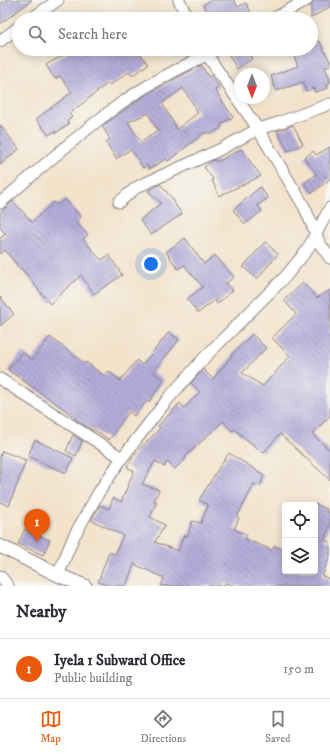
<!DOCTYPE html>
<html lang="en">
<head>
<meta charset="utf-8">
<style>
  body { margin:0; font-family:"IM FELL DW Pica",serif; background:#f7f7f7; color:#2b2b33 }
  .controls { position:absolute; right:12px; bottom:12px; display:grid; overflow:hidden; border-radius:4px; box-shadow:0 2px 10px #0003 }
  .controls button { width:36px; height:36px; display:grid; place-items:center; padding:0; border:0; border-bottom:1px solid #e1e1e2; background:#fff; color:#2b2b33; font:20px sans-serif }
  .compass { position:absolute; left:234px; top:68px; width:36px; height:36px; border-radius:50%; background:#fff; box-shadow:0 2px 10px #0003; rotate:180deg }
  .you { position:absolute; left:151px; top:264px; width:14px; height:14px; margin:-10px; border:3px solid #fff; border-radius:50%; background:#1a73e8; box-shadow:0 0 0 6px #1a73e833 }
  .badge { display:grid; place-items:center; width:26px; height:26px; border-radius:50%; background:#ea580c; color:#fff; font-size:13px; font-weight:700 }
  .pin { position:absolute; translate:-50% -33px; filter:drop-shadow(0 1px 2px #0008) }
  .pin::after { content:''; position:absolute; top:21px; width:14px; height:12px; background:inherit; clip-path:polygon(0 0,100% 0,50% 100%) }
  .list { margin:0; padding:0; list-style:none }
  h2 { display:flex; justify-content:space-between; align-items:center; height:52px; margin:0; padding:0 16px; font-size:17px }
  h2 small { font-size:13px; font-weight:400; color:#7c7c81 }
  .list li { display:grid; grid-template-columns:26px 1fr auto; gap:12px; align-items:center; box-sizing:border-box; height:60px; padding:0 16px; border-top:1px solid #e1e1e2 }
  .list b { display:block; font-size:15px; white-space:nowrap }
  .list p { margin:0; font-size:13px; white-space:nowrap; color:#7c7c81 }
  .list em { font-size:13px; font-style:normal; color:#7c7c81 }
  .icon { flex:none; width:22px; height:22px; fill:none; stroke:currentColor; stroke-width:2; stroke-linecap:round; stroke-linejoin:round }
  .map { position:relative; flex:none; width:330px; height:586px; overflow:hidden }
  .search { position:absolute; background:#fff; box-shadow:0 2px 10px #0003; left:12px; right:12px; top:12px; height:44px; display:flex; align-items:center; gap:10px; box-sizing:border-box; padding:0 14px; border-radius:22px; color:#7c7c81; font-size:15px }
  .sheet { height:112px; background:#fff }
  nav { display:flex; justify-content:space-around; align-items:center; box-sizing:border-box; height:56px; border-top:1px solid #e1e1e2; background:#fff; font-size:11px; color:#7c7c81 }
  nav a { display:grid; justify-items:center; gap:2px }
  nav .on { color:#ea580c }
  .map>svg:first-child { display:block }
</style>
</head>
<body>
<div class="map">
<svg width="330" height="586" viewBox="0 0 330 586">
  <defs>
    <pattern id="building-back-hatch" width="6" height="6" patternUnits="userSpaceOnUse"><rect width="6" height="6" fill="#b4add9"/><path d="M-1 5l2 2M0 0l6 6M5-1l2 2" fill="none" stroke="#928cb1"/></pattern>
  </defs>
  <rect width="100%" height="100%" fill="#f6f6f2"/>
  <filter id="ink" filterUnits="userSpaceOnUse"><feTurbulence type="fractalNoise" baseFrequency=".025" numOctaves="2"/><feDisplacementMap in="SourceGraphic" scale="8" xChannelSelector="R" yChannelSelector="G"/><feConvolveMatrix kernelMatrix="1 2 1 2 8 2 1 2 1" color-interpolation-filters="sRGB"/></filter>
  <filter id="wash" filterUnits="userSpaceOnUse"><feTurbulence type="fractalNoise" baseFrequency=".012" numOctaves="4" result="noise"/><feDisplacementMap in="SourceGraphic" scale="16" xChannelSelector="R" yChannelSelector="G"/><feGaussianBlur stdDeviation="0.9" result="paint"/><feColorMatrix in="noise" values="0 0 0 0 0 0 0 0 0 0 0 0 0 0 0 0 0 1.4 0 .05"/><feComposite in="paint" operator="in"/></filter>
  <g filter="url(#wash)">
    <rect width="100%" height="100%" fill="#f2e2ca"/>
    <g id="blocks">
      <g fill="url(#building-back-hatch)" fill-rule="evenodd">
        <path d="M5,0H32L0,24V4Z"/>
        <path d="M211,0H234L238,7L246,3L251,12L244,16L245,19H212L203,5Z"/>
        <path d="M314,0H330V7L311,18V6Z"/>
        <path d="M319,41L330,61V65L325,67L330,80V83L327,84L328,88L315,92L314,88L306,91L303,82L276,91L271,76L298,66L291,49H310L311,51V45Z"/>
        <path d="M74,49H106L110,56L120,49H137L148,64L132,76L129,72L110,85L108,83L69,114L72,117L67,121L69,124L56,133L55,131L49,135L36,119L72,92L60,76L55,79L46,65Z"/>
        <path d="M225,49H262L250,56L252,59L237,69Z"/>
        <path d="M201,65L209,77L211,75L219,87L215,90L233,117L220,125L222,127L211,134L209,132L206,134L205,132L168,161L166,159L149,169L147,165L143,168L131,149L116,159L106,142L110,139L102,126L146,95ZM183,88L197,110H196L198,113L177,129L162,103ZM148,113L158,131L141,142L128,122Z"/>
        <path d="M0,125L19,149L0,165Z"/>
        <path d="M293,125L303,144L288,151L277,131Z"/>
        <path d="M330,147V179L312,193L304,183L317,174L304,158L313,151L316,155Z"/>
        <path d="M241,149L261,176L219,196L212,180L213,179L204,167L212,161L215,160L217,162Z"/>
        <path d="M160,184L175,202L174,203L182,214L151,235L140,220L161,203L148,191Z"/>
        <path d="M260,187L268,198L258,205L262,211L245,224L233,210Z"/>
        <path d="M65,199L81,217L76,222L88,235L83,239L101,260L109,255L122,275L94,294L81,275L50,304L21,268L20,269L5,250L0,254V238L6,234L0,228V213L13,201L32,222L54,202L57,205Z"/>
        <path d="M185,238L204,264L215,255L234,277L226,283L233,290L217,304L215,300L198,313L187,299L203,287L184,265L178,269L166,252Z"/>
        <path d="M265,242L278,254L257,279L243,267Z"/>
        <path d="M303,283L317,298L330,290V416L312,434L330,450V480L280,434L263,453L234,429L232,431L223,421L185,457L186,458L175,469L167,462L164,467L155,461L142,484L159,490L154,501L157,502L150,517L165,525L155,542L178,551L184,535L188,536L192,521L201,523L208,505L199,500L215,474L229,453L264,475L260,486L254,484L250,492L237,517L239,518L234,529L247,535L245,539L272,550L274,546L285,550V571H315V504L327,509L326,512L330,513V525L324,540L330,542V556L322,576L330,579V586H237L225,583L224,586H161L164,578L134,564L126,586H110L98,582L109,552L115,554L123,535L91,520L100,505L109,509L113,498L121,502L134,471L127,467L135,454L160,428L158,426L180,403L184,408L200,392L191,383L203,369L213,379L232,356L231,355L252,334L266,348L242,373L263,386L290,356L272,338L296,314L284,300Z"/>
        <path d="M0,297L14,314L0,326Z"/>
        <path d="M169,332L179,340L153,372L164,380L149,402L147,401L134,416L129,412L109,440L95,430L94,431L79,422L64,409L8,370L22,352L32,360L50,337L85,364L86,362L104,376L109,371L120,381L137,360L142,365Z"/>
        <path d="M73,435L82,441L76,456L66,451Z"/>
        <path d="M35,440L73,458L66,473L28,456Z"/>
        <path d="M2,451L26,460L9,506L0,502V457Z"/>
        <path d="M25,529L50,540L43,555L18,544Z"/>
      </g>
    </g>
  </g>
  <g filter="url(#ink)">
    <use href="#blocks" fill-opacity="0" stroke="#8a8282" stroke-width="1"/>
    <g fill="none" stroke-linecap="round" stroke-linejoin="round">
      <defs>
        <g id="minor">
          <path d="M179,0L188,19"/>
          <path d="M31,19L58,0"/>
          <path d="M273,19L307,0"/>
          <path d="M0,41L19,27"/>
          <path d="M203,49L258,129L305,208L320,244L330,258"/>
          <path d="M119,202L137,187L219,150L258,129L278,123L330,104"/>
          <path d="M0,203C39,170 78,134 120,104C150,82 185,66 218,49"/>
          <path d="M0,379L122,458"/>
          <path d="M58,575L74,536L99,492L122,458L167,400L204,358L286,276L307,250L330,208"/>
          <path d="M0,576L8,586"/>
        </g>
        <path id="tertiary" d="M0,546L58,575L85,586"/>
      </defs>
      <use href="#minor" stroke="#8a8282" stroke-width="13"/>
      <use href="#tertiary" stroke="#8a8282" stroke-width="15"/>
      <use href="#minor" stroke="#fff" stroke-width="11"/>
      <use href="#tertiary" stroke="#fff" stroke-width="13"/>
    </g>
  </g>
</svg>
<div class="controls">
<button><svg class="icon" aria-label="locate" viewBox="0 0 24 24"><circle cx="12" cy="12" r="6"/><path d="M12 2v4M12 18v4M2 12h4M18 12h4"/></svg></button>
<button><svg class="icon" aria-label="layers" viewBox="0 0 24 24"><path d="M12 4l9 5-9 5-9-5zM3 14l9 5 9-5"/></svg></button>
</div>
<svg class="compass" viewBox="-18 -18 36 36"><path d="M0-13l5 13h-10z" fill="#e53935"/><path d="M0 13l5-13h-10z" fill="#7c7c81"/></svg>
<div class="you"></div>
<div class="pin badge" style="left:37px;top:542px">1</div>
<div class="search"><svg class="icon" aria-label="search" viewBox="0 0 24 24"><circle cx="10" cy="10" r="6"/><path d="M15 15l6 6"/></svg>Search here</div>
</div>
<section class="sheet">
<h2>Nearby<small></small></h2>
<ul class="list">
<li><span class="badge">1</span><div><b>Iyela 1 Subward Office</b><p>Public building</p></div><em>150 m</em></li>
</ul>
</section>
<nav>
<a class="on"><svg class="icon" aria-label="map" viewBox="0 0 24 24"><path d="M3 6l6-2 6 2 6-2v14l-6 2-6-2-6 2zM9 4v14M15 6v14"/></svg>Map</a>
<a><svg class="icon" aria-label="directions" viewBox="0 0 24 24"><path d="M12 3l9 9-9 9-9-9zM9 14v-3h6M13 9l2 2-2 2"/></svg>Directions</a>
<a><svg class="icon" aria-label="saved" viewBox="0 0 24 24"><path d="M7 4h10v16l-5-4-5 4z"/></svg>Saved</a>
</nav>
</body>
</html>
